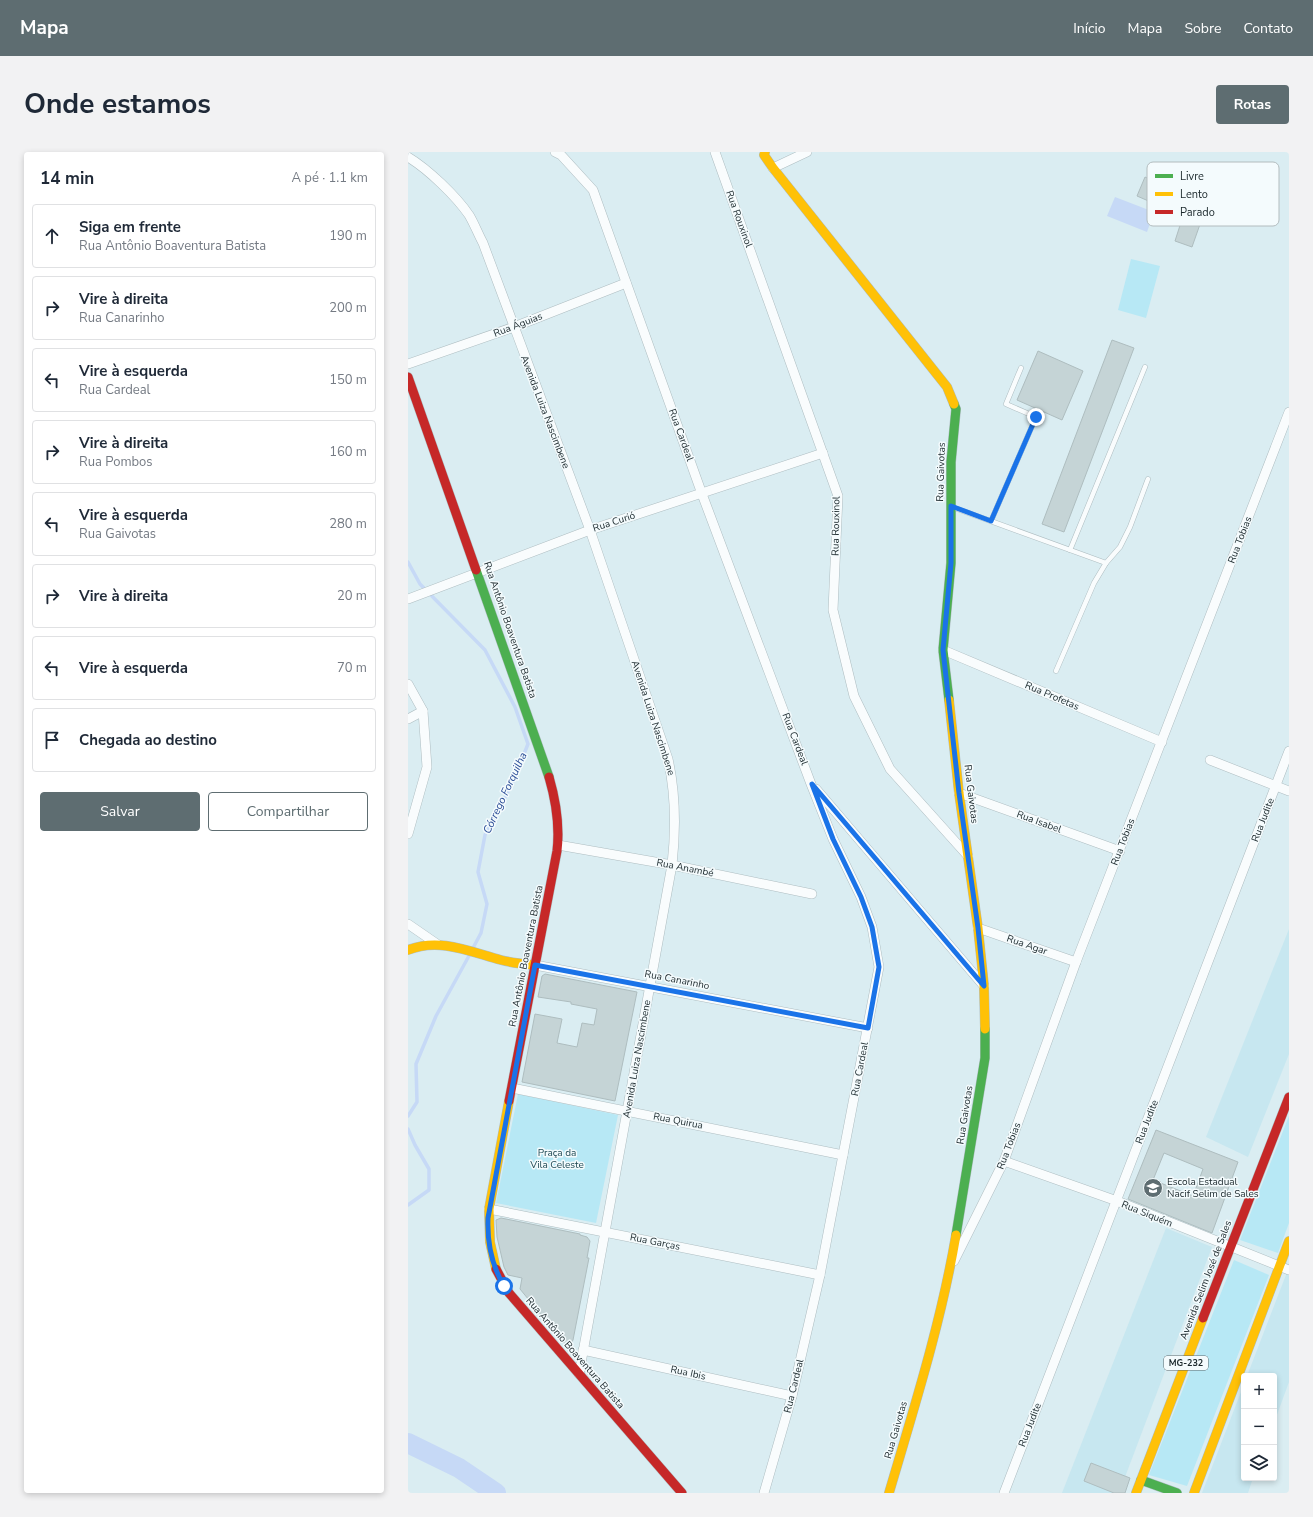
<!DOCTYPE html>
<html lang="pt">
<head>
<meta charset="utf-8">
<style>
  body { margin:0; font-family:"Nunito Sans",sans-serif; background:#f2f2f3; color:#1f2937 }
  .controls { position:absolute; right:12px; bottom:12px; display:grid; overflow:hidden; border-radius:4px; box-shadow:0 2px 6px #0003 }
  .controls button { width:36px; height:36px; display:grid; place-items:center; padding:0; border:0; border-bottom:1px solid #e0e1e3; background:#fff; color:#1f2937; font:20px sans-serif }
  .stop { position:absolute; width:12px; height:12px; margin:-9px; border:3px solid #1a73e8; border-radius:50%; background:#fff }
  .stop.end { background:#1a73e8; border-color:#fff; box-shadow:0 1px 4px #0008 }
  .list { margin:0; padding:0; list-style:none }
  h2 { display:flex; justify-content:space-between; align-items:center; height:52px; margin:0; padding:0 16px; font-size:17px }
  h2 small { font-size:13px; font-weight:400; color:#747a83 }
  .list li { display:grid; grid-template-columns:26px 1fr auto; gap:12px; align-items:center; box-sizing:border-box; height:64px; margin:0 8px 8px; padding:0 8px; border:1px solid #e0e1e3; border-radius:4px }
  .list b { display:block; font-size:15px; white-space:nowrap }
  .list p { margin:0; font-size:13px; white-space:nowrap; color:#747a83 }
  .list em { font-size:13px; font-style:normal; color:#747a83 }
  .actions { display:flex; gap:8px; padding:12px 16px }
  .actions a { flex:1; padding:9px 0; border:1px solid #5e6d71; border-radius:4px; text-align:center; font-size:14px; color:#5e6d71 }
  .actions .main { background:#5e6d71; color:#fff }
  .icon { flex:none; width:22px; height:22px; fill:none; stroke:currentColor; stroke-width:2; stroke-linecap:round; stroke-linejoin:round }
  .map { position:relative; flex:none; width:881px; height:1341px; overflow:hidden; border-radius:4px }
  header { display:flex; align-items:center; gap:24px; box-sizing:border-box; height:56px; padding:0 20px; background:#5e6d71; color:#fff }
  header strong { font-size:19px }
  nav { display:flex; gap:22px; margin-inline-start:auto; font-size:14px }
  .intro { display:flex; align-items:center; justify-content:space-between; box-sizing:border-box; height:96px; padding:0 24px }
  h1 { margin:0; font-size:28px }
  .button { padding:10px 18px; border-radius:4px; background:#5e6d71; color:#fff; font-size:14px; font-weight:700 }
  main { display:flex; gap:24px; padding:0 24px }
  aside { flex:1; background:#fff; border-radius:4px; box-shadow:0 2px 6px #0003 }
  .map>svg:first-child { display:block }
</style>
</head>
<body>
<header>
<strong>Mapa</strong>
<nav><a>Início</a><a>Mapa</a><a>Sobre</a><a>Contato</a></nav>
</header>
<div class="intro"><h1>Onde estamos</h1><a class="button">Rotas</a></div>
<main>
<aside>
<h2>14 min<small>A pé · 1.1 km</small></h2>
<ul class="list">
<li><svg class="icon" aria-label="ahead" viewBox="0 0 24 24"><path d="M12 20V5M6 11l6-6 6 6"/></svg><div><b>Siga em frente</b><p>Rua Antônio Boaventura Batista</p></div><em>190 m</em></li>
<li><svg class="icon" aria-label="right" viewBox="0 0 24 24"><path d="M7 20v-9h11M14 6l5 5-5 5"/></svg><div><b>Vire à direita</b><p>Rua Canarinho</p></div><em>200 m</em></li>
<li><svg class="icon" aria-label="left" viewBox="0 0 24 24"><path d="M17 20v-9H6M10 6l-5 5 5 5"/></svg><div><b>Vire à esquerda</b><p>Rua Cardeal</p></div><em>150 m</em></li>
<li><svg class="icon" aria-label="right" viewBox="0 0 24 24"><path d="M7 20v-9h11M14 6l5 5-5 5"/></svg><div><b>Vire à direita</b><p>Rua Pombos</p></div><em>160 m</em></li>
<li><svg class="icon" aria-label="left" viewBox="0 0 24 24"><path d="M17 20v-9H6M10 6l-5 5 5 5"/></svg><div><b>Vire à esquerda</b><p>Rua Gaivotas</p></div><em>280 m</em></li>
<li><svg class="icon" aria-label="right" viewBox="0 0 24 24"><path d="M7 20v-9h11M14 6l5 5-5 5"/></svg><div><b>Vire à direita</b></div><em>20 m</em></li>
<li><svg class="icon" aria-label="left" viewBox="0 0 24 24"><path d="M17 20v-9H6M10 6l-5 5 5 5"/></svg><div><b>Vire à esquerda</b></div><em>70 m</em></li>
<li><svg class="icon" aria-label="arrive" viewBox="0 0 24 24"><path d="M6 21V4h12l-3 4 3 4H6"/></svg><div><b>Chegada ao destino</b></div></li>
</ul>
<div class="actions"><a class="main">Salvar</a><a>Compartilhar</a></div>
</aside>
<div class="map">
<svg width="881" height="1341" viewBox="0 0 881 1341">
  <rect width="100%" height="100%" fill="#daedf2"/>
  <g fill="#c7e7f0">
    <path d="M881,777V902L840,1005L798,985Z"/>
    <path d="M758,1076L804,1095L711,1341H654Z"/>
    <path d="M881,1115V1230L866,1271V1224H839Z"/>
    <path d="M836,1232V1326H845L840,1341H794Z"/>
  </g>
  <g fill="#b7e8f5">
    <path d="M723,107L752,114L738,166L710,158Z"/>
    <path d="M110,942L210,963L188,1071L88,1051Z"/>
    <path d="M881,964V1071L870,1101L832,1088Z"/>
    <path d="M826,1108L861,1123L779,1334L741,1323Z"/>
  </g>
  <path fill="#c6d9f6" d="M707,45L746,60L739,80L699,64Z"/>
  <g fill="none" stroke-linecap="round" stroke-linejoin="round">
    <g stroke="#c6d9f6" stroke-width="3.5">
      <path d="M0,410L12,432L77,498L107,555L120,592L104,632L77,683L70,720L79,752L73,781L65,796"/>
      <path d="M0,964L9,950L8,912L28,864L62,802"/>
      <path d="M0,977L7,993L21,1017V1038L0,1053"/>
    </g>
    <path stroke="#c6d9f6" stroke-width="20" d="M0,1291L51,1316L88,1341"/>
  </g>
  <g fill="#c5d4d6" stroke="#aebdbf" fill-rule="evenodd">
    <path d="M737,25L780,44L776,51L797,58L784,95L767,89L775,64L729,44Z"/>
    <path d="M704,188L726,196L656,380L634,372Z"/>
    <path d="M630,199L675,219L654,268L609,248Z"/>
    <path d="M137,822L229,840L207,949L114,930L127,862L154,867L149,891L169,895L174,871L186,873L189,857L163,852V850L130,845L134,824Z"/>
    <path d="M748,978L830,1010L804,1081L720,1047ZM756,1001L795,1017L785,1044L745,1028Z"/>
    <path d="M93,1066L172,1082V1083L179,1085L182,1089L179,1106H181L165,1188L162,1193L156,1191L112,1137L114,1126L100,1123L96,1115L89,1085L88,1068Z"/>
    <path d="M683,1311L722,1326L717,1341H706L676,1329Z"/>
  </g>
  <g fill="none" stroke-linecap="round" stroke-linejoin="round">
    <defs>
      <g id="lane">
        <path d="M544,355L698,411"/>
        <path d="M583,369L628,265L598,252L613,216"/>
        <path d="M662,398L737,215"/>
        <path d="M648,519L686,431L698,411L712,395L722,375L740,327"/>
      </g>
      <g id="street">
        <path d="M147,0L153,3L185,38L294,342L403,632L425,687L453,745L464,775L471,815L412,1123L384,1244L356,1341"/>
        <path d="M307,0L430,344L425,458L446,544L482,617L560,704"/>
        <path d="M0,5C20,17 48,44 61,63C66,71 70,82 75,91L182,378L260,607C268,643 268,677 264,713L171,1222"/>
        <path d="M365,16L399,0"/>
        <path d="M0,212L106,175L218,131"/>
        <path d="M0,447L182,378L415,301"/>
        <path d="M535,498L754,590"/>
        <path d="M0,532L15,559L19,615L0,682"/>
        <path d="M0,567L15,559"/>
        <path d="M802,608L881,639"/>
        <path d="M408,637L576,834"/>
        <path d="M551,641L712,699"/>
        <path d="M150,693L264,713L404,742"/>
        <path d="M0,772L29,792"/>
        <path d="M570,776L668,810"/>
        <path d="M127,813L460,876"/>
        <path d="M104,936L435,1003"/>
        <path d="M596,1009L709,1049L881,1118"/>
        <path d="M81,1057L412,1123"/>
        <path d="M546,1109L596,1009L668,810L881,260"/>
        <path d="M175,1198L384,1244"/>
        <path d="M596,1341L881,599"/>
      </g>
      <g id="fast">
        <path d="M68,418L141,625"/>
        <path d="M541,548L535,498L543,411V310L548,257L546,252"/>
        <path d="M548,1083L577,906V877"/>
        <path d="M733,1328L769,1341"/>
      </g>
      <g id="slow">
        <path d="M357,0L356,3L365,16L539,235L546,252"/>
        <path d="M541,548L551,641L570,776L576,834L577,877"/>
        <path d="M0,798C31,785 63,800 93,808C104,811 116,812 127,813"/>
        <path d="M88,1117L82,1090L81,1057L101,949"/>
        <path d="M481,1341C506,1256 533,1171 548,1083"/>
        <path d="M728,1341L795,1166"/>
        <path d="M786,1341L881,1089"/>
      </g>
      <g id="jam">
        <path d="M0,225L68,418"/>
        <path d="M101,949L149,699C152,673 148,649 141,625"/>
        <path d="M88,1117L101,1141L274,1341"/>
        <path d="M795,1166L881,945"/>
      </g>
    </defs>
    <use href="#lane" stroke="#aebdc1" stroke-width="5.5"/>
    <use href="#street" stroke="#aebdc1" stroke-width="10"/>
    <use href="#fast" stroke="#aebdc1" stroke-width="10"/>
    <use href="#slow" stroke="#aebdc1" stroke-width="10"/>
    <use href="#jam" stroke="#aebdc1" stroke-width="10"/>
    <use href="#lane" stroke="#f9fcfd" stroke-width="4.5"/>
    <use href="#street" stroke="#f9fcfd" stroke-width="9"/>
    <use href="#fast" stroke="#4caf50" stroke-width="9"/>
    <use href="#slow" stroke="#ffc107" stroke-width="9"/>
    <use href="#jam" stroke="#c62828" stroke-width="9"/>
  </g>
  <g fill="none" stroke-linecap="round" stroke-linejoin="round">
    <path stroke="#1a73e8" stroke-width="5" d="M96,1134C84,1114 79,1090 80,1066L127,813L460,876L471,815L464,775L453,745L425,687L404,632L576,834L570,776L551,641L535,498L543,411V354L583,369L628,265"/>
  </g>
  <defs>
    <symbol id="school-disc" viewBox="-11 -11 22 22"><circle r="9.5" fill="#5e6d71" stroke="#f4fbfd"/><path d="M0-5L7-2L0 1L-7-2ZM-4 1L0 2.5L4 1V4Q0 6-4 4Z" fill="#fff"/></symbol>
  </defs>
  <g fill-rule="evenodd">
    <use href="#school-disc" x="734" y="1025" width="22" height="22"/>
  </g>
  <g text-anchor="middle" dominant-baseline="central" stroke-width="3" stroke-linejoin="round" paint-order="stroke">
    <rect fill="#f4fbfd" stroke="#5c676b" stroke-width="1" x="756" y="1204" width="44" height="14" rx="3"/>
    <g font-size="9" font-weight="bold" fill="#1b282c">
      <text x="778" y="1211">MG-232</text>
    </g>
    <g font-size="10" fill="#1b282c" stroke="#f4fbfd">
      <text transform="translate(331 67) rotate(70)">Rua Rouxinol</text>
      <text transform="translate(110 173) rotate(-21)">Rua Águias</text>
      <text transform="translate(137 260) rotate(69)">Avenida Luiza Nascimbene</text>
      <text transform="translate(273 283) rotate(70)">Rua Cardeal</text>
      <text transform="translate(533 320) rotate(-88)">Rua Gaivotas</text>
      <text transform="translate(206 370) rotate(-18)">Rua Curió</text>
      <text transform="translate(428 374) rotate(-89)">Rua Rouxinol</text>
      <text transform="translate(832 388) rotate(-69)">Rua Tobias</text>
      <text transform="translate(102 478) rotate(71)">Rua Antônio Boaventura Batista</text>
      <text transform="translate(644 544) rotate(23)">Rua Profetas</text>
      <text transform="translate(245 566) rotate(72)">Avenida Luiza Nascimbene</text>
      <text transform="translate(387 587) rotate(69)">Rua Cardeal</text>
      <text transform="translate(563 642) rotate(83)">Rua Gaivotas</text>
      <text transform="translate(855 668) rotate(-69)">Rua Judite</text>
      <text transform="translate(631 670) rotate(20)">Rua Isabel</text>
      <text transform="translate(715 690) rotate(-69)">Rua Tobias</text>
      <text transform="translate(277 716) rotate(11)">Rua Anambé</text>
      <text transform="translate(619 793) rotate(19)">Rua Agar</text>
      <text transform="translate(118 804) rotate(-79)">Rua Antônio Boaventura Batista</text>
      <text transform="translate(269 828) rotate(11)">Rua Canarinho</text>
      <text transform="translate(229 907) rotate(-80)">Avenida Luiza Nascimbene</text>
      <text transform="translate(452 917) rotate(-79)">Rua Cardeal</text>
      <text transform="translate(557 963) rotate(-81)">Rua Gaivotas</text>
      <text transform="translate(270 969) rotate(11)">Rua Quirua</text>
      <text transform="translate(739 970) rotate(-69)">Rua Judite</text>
      <text transform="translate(601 994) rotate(-69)">Rua Tobias</text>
      <text transform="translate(739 1062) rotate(22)">Rua Siquém</text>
      <text transform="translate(247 1090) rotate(11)">Rua Garças</text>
      <text transform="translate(798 1128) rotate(-69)">Avenida Selim José de Sales</text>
      <text transform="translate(167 1201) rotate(49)">Rua Antônio Boaventura Batista</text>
      <text transform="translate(280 1221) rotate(12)">Rua Ibis</text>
      <text transform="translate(386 1234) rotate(-76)">Rua Cardeal</text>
      <text transform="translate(622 1273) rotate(-69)">Rua Judite</text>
      <text transform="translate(488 1278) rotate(-74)">Rua Gaivotas</text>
    </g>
    <g font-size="10" fill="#1d4853" stroke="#f4fbfd">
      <text x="149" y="1001">Praça da<tspan x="149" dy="12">Vila Celeste</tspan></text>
    </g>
    <g font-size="10" fill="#1b282c" stroke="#f4fbfd" text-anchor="start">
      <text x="759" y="1030">Escola Estadual<tspan x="759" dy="12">Nacif Selim de Sales</tspan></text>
    </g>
    <g font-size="11" font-style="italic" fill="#2b4d97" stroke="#f4fbfd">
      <text transform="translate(97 641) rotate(-65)">Córrego Forquilha</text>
    </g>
  </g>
  <rect x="739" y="10" width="132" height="64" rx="6" fill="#f4fbfd" stroke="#b3bcbe" stroke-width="1"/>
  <rect x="747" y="22" width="18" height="4" fill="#4caf50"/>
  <rect x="747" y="40" width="18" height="4" fill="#ffc107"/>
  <rect x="747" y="58" width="18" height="4" fill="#c62828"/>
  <g font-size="11" fill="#1b282c">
    <text x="772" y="28">Livre</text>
    <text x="772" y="46">Lento</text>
    <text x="772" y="64">Parado</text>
  </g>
</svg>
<div class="controls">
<button>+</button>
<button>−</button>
<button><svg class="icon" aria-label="layers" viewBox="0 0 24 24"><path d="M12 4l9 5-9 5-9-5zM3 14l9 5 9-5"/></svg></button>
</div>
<div class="stop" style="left:96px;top:1134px"></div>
<div class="stop end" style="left:628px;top:265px"></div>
</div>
</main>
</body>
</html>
